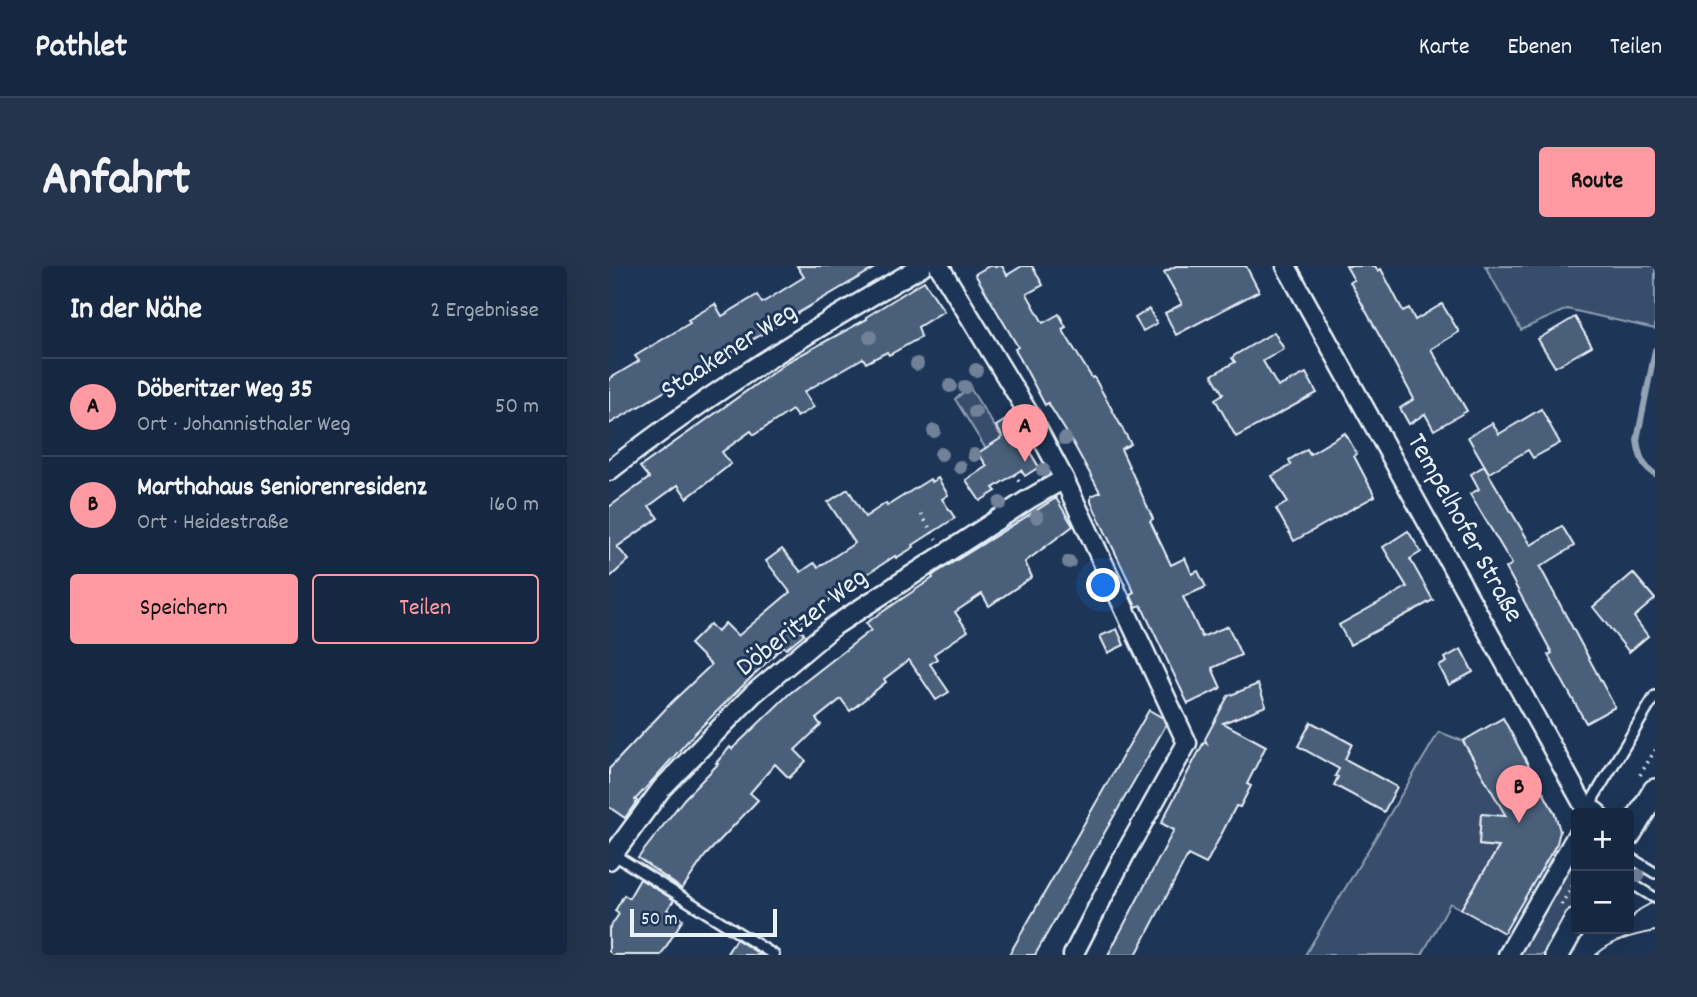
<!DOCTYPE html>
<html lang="de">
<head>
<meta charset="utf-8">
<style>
  body { margin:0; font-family:Dekko,sans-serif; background:#23344c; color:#f1f3f6 }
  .controls { position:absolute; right:21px; bottom:21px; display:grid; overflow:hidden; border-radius:7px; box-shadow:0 7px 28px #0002 }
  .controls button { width:63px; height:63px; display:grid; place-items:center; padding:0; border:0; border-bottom:2px solid #35445a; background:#162841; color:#f1f3f6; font:35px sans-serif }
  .scale { position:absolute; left:21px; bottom:18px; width:147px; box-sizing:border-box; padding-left:7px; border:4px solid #e8f1f8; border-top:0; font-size:19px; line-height:24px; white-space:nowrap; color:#e8f1f8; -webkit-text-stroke:5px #1d3557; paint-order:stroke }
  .you { position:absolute; left:495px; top:320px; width:24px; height:24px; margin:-18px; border:5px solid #fff; border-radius:50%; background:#1a73e8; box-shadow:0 0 0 10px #1a73e833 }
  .badge { display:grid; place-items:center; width:46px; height:46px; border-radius:50%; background:#ff9aa2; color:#111; font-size:23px; font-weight:700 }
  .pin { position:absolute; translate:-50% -58px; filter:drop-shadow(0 2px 4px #0008) }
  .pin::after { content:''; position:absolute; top:37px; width:24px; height:21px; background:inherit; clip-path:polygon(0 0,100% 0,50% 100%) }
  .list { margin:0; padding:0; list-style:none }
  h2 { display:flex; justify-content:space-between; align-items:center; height:91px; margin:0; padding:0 28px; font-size:30px }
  h2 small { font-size:23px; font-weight:400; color:#9ea6b1 }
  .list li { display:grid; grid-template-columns:46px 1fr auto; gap:21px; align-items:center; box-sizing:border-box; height:98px; padding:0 28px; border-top:2px solid #35445a }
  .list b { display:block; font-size:26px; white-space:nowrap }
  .list p { margin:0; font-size:23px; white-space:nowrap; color:#9ea6b1 }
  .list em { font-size:23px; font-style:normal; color:#9ea6b1 }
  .actions { display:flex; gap:14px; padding:21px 28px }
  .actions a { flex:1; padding:16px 0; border:2px solid #ff9aa2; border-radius:7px; text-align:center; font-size:24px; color:#ff9aa2 }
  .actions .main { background:#ff9aa2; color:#111 }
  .map { position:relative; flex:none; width:1046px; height:689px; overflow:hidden; border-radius:7px }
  header { display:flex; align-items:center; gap:42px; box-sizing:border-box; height:98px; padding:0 35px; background:#162841; border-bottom:2px solid #35445a }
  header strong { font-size:33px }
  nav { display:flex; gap:38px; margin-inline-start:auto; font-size:24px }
  .intro { display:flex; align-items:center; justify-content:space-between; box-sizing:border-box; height:168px; padding:0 42px }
  h1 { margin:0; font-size:49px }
  .button { padding:18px 32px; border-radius:7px; background:#ff9aa2; color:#111; font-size:24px; font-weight:700 }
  main { display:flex; gap:42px; padding:0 42px }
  aside { flex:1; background:#162841; border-radius:7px; box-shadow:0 7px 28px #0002 }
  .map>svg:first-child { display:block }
</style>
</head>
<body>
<header>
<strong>Pathlet</strong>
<nav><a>Karte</a><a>Ebenen</a><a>Teilen</a></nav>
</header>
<div class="intro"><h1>Anfahrt</h1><a class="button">Route</a></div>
<main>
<aside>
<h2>In der Nähe<small>2 Ergebnisse</small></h2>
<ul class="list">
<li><span class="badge">A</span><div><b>Döberitzer Weg 35</b><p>Ort · Johannisthaler Weg</p></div><em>50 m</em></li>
<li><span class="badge">B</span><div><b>Marthahaus Seniorenresidenz</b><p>Ort · Heidestraße</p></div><em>160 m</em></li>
</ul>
<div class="actions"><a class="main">Speichern</a><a>Teilen</a></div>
</aside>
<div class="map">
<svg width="1046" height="689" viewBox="0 0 1046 689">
  <rect width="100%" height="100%" fill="#1d3557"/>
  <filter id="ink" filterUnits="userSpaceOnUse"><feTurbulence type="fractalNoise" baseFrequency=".0143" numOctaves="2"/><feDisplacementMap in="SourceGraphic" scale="14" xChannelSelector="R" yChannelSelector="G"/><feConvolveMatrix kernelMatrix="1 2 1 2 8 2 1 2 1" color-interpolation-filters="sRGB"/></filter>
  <g filter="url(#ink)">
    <g fill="#374d6c" stroke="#909fb2" stroke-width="2">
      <path d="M876,0H1046V63L958,43L912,64Z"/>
      <path d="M361,122L393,172L377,183L346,133Z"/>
      <path d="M830,466L854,475L897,550L872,548L870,579L890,581L852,643L841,637L813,689H696Z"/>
      <path d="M967,587V640L938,689H906Z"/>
    </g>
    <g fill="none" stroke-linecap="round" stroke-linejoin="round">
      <path stroke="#95a4b5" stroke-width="6" d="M1046,84L1028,174C1030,189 1033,200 1046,208"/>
    </g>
    <g fill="#495e7a" stroke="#e8f1f8" stroke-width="2">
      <path d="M188,0H269L0,158V113L30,95L26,90L81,57L79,54L106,38L113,50L148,29L153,37L195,11Z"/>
      <path d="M380,0H393L398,9L413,0H423L434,19L418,28L434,57L450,48L457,61L453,63L483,112L485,111L522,178L512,183L544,253L541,255L562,299L576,292L583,308L589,305L597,321L574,331L593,371L619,360L632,389L603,402L612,422L579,438L532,339L527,341L521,328L525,326L482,236V230L491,226L463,175L439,137L436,139L406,83L409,81L366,8Z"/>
      <path d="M567,0H637L650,25L567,69L556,47L573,38L555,6Z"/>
      <path d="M737,0H766L769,5L772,3L794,45L800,42L806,54L833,38L850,66L822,83L858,145L825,164L816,148L800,158L791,142L805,133L741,16L745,14Z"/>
      <path d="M315,15L335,45L309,61L312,71L280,89L278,86L257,97L254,92L195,126L205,141L188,151L183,144L145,169L142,165L113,186L122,198L78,232L69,219L40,240L49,252L8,281L20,294L0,312V241L40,212L31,201L180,95L258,53L257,51Z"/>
      <path d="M540,43L548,57L534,65L526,52Z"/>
      <path d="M966,51L983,80L946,101L929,73Z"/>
      <path d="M665,66L675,83L654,95L669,121L697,107L708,127L627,171L606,133L614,128L603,109L626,96L623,92L626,89Z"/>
      <path d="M932,143L951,177L924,192L919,184L880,207L859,171L883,157L890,168Z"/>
      <path d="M400,152L430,201L416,210L412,204L384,222L387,225L371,235L357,214L378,200L369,187L394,171L387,160Z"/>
      <path d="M736,167L748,188L745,190L766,230L685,275L667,243L679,236L663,210L682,199L680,194L698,183L701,188Z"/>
      <path d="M875,200L922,279L953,260L965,280L931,301L1006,441L977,457L939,389L943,387L897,302L903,298L861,228L870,223L862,208Z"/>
      <path d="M329,212L339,229L333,233L346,252L304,279L305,281L287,292L286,290L246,316L245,315L188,360L195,368L177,383L174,380L86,467L26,534L28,535L16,552L0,541V503L63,436L102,399L81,378L101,358L108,366L116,357L129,370L181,326L157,295L173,283L192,306L205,297L209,301L246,277L219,236L239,223L256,251L277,237L278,240L321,213L323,216Z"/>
      <path d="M447,232L464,260L416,296L423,311L380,340L373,328L346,346L359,365L325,388L328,393L321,398L340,426L327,434L300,394L275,413L277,416L241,445L232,433L207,453L212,459L186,484L197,495L180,512L166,498L141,527L149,534L96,590L73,623L29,592L75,533L109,498L107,497L121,481L123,483L180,428L262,364L257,357L324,312L323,310L327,307Z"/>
      <path d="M799,265L812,286L801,293L824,334L741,379L730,359L798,321L774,281Z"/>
      <path d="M1024,307L1046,333L1025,351L1039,370L1020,386L984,341Z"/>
      <path d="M508,363L515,379L499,387L491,370Z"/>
      <path d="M852,383L864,406L840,419L830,400L838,396L836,392Z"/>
      <path d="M649,418L657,440L614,457L657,480L638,518L642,520L631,541L627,540L597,598L579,589L527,689H499L565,564L552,557L595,476L598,478L596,473L619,430Z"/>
      <path d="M540,444L554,452L557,459L448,650L426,689H400Z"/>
      <path d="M894,452L946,548L951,565L948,577L895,667L852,643L890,581L870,579L872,548L897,550L854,475Z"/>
      <path d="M702,456L743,478L736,493L788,521L775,546L725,519L729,511L726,510L730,503L689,480Z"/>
      <path d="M31,613L65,634L58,644L74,653L52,689H0V663L10,648L6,645L15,629L20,632Z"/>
      <path d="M127,673L152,689H117Z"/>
    </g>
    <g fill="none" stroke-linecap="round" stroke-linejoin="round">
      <defs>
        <g id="service">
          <path d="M982,544L985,531L1046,430"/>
          <path d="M4,588L165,689"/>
          <path d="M1020,591L1046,607"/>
          <path d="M1020,616L1046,632"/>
        </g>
        <g id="minor">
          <path d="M330,0L423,153L455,213L578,477L516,588L464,689"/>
          <path d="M677,0L973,536L988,547"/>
          <path d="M0,205C99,127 205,63 313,0"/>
          <path d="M0,594L53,522L144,428L225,360L420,233L455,213"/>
          <path d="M899,689L967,571"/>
        </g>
        <g id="tertiary">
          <path d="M1020,568L1046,525"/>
          <path d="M948,689L967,655"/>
        </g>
      </defs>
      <use href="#service" stroke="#e8f1f8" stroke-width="14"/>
      <use href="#minor" stroke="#e8f1f8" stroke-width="23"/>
      <use href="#tertiary" stroke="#e8f1f8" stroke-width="28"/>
      <g stroke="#e8f1f8" stroke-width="3.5" stroke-dasharray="2 5" stroke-linecap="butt">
        <path d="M405,208L412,219"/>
        <path d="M312,248L327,273"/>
        <path d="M1031,509L1046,484"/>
        <path d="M952,639L967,614"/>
      </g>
      <use href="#service" stroke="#1d3557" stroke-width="9"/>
      <use href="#minor" stroke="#1d3557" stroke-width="18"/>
      <use href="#tertiary" stroke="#1d3557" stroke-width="23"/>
      <g stroke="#e8f1f8" stroke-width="2">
        <path d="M1020,655L1030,644L1046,635"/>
        <path d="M987,689C1003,674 1025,669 1046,665"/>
      </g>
    </g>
    <g fill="#708198">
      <circle cx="261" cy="71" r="7"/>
      <circle cx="308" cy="98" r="7"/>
      <circle cx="367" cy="104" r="7"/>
      <circle cx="341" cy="120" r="7"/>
      <circle cx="356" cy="121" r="7"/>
      <circle cx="366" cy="146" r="7"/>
      <circle cx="325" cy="165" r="7"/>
      <circle cx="456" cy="173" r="7"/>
      <circle cx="421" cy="178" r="7"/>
      <circle cx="332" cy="188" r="7"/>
      <circle cx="365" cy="189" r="7"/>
      <circle cx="351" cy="201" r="7"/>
      <circle cx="434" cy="204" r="7"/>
      <circle cx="391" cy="237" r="7"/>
      <circle cx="428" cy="251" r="7"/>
      <circle cx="460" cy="296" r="7"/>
      <circle cx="1029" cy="610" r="7"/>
    </g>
  </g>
  <g text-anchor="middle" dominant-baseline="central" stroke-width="6" stroke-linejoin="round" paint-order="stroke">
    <g font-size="28" fill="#e8f1f8" stroke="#1d3557">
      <text transform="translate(121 87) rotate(-33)">Staakener Weg</text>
      <text transform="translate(854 263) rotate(61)">Tempelhofer Straße</text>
      <text transform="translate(194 358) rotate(-38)">Döberitzer Weg</text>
    </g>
  </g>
</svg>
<div class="controls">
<button>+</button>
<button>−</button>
</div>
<div class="scale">50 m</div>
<div class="you"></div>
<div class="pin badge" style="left:416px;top:196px">A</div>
<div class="pin badge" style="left:910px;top:557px">B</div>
</div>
</main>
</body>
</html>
